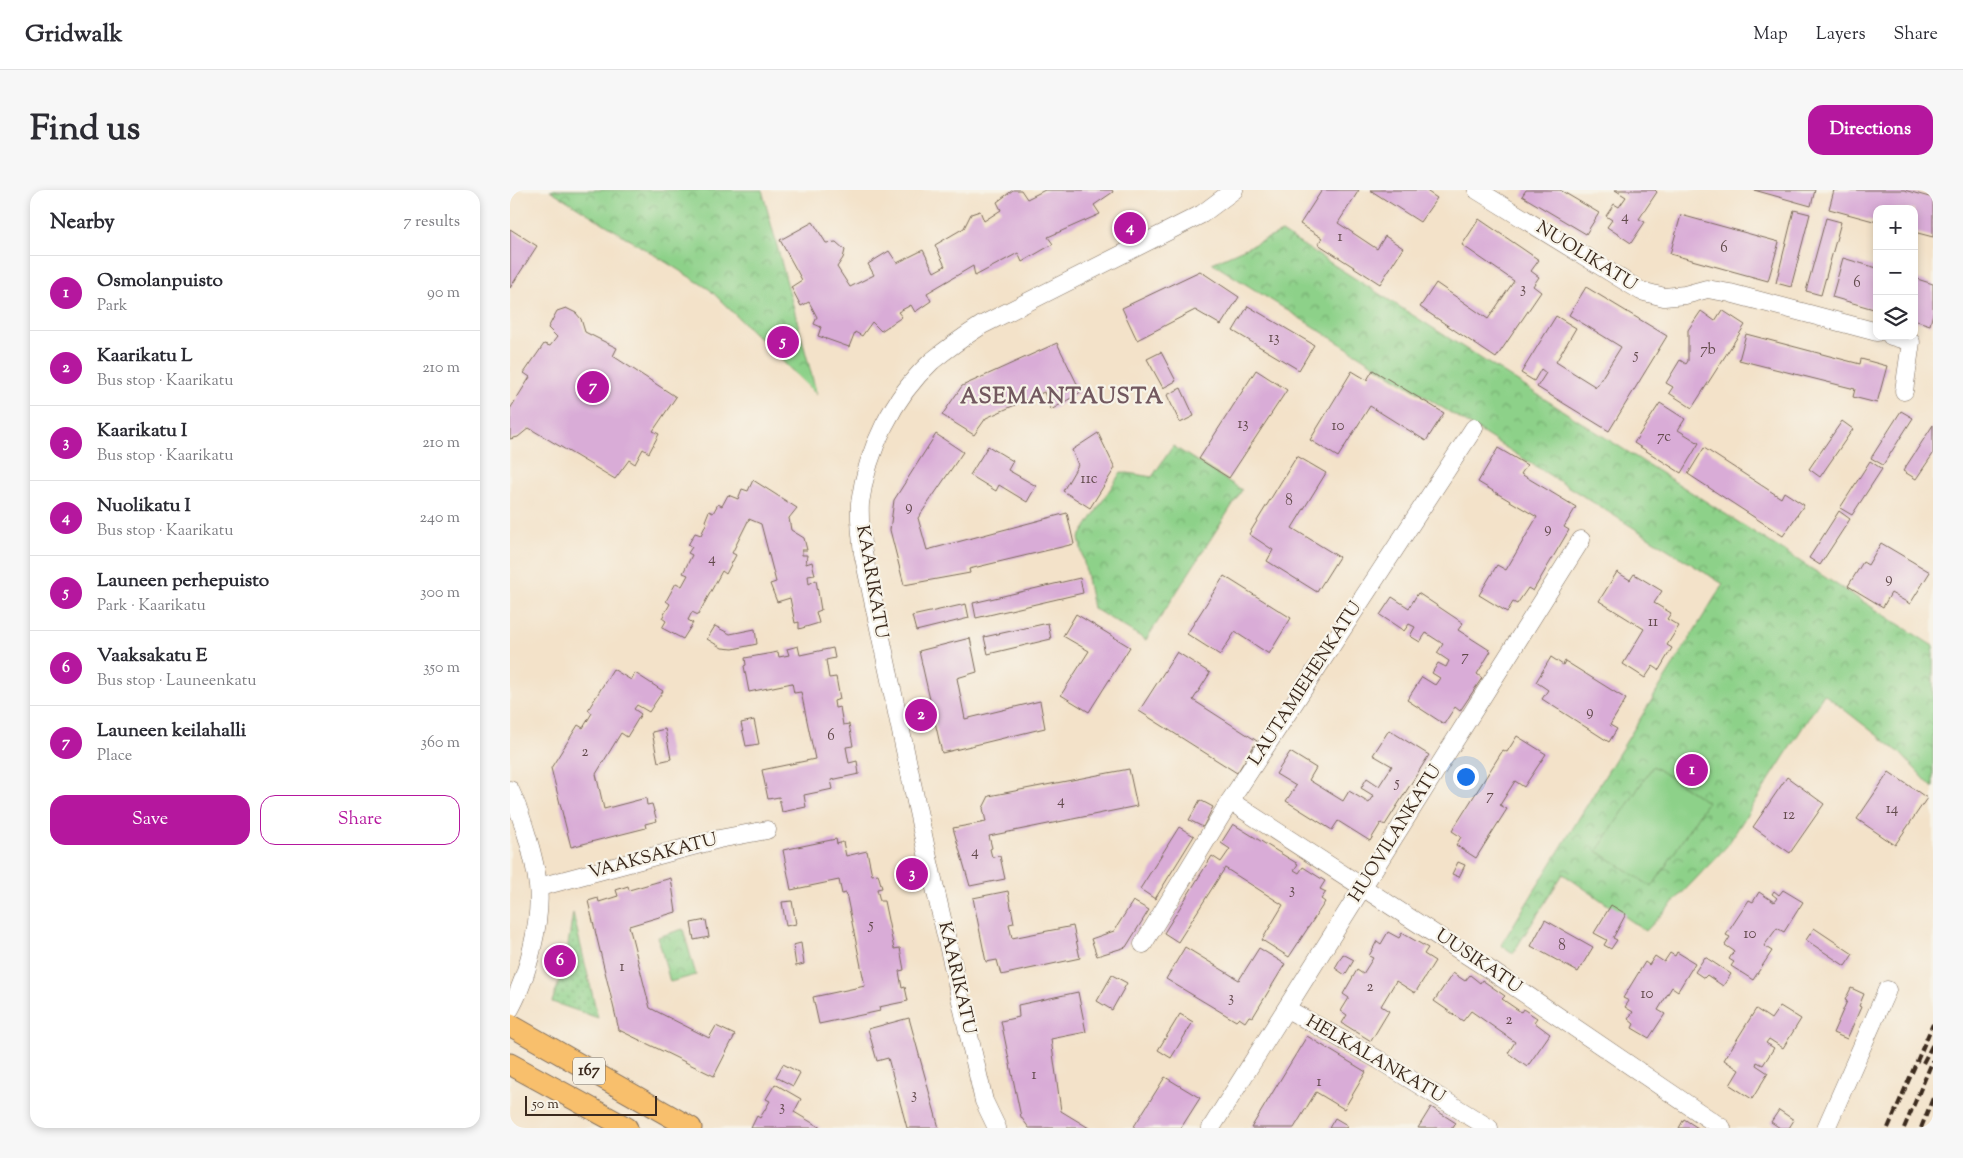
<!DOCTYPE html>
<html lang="en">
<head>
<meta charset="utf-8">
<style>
  body { margin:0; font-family:"Sorts Mill Goudy",serif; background:#f7f7f7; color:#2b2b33 }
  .controls { position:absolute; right:15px; top:15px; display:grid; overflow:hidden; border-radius:10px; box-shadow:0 2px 8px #0003 }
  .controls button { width:45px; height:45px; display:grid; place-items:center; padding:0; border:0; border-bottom:1px solid #e1e1e2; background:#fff; color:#2b2b33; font:25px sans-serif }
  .scale { position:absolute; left:15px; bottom:12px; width:132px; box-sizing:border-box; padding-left:5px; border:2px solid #3b2a1e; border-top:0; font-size:14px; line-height:18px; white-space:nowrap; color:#3b2a1e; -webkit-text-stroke:4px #f7f3e8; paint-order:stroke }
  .you { position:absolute; left:955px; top:586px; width:18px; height:18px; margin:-12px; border:4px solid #fff; border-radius:50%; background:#1a73e8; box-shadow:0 0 0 8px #1a73e833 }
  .badge { display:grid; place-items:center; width:32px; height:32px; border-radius:50%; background:#b5179e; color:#fff; font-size:16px; font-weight:700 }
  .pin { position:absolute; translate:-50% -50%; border:2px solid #fff; box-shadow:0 1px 5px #0006 }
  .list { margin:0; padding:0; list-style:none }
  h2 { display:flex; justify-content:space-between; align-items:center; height:65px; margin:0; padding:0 20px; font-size:21px }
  h2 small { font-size:16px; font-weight:400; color:#7c7c81 }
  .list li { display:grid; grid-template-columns:32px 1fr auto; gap:15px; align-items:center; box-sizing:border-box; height:75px; padding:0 20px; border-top:1px solid #e1e1e2 }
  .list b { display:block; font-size:19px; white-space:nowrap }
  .list p { margin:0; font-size:16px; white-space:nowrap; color:#7c7c81 }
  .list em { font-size:16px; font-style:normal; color:#7c7c81 }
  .actions { display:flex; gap:10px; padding:15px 20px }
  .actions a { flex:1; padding:11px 0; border:1px solid #b5179e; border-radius:15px; text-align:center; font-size:18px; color:#b5179e }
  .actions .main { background:#b5179e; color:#fff }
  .icon { flex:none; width:28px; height:28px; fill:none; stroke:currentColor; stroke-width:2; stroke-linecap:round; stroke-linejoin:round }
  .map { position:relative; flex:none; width:1423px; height:938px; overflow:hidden; border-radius:15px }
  header { display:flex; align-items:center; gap:30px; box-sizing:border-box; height:70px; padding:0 25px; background:#fff; border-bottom:1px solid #e1e1e2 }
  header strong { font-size:24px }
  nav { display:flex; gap:28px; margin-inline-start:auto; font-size:18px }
  .intro { display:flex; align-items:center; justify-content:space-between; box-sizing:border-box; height:120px; padding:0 30px }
  h1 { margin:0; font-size:35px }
  .button { padding:12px 22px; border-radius:15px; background:#b5179e; color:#fff; font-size:18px; font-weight:700 }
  main { display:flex; gap:30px; padding:0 30px }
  aside { flex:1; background:#fff; border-radius:15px; box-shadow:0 2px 8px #0003 }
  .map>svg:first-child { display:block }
</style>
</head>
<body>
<header>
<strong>Gridwalk</strong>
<nav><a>Map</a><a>Layers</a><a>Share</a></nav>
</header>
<div class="intro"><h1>Find us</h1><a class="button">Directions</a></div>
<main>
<aside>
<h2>Nearby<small>7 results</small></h2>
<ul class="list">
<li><span class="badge">1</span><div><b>Osmolanpuisto</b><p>Park</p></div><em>90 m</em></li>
<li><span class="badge">2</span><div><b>Kaarikatu L</b><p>Bus stop · Kaarikatu</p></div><em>210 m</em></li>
<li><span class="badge">3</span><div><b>Kaarikatu I</b><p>Bus stop · Kaarikatu</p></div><em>210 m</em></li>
<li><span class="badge">4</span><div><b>Nuolikatu I</b><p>Bus stop · Kaarikatu</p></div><em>240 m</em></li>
<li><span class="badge">5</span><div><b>Launeen perhepuisto</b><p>Park · Kaarikatu</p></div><em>300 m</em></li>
<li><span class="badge">6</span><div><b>Vaaksakatu E</b><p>Bus stop · Launeenkatu</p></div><em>350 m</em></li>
<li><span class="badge">7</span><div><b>Launeen keilahalli</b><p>Place</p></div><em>360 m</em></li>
</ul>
<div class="actions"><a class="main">Save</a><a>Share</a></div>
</aside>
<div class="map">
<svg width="1423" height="938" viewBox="0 0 1423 938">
  <defs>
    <pattern id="grass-dots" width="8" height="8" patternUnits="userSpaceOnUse" patternTransform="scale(1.25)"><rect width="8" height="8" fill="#8dd189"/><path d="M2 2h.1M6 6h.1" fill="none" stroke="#74aa6f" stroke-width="1.8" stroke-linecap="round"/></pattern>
    <pattern id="park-crowns" width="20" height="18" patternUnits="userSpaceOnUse" patternTransform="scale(1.25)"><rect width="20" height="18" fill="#8dd189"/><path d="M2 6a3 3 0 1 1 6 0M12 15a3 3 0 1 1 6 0" fill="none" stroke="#74aa6f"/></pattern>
  </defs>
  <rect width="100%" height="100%" fill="#f7f3e8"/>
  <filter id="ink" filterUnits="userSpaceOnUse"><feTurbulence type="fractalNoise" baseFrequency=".02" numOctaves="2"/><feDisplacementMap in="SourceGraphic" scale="10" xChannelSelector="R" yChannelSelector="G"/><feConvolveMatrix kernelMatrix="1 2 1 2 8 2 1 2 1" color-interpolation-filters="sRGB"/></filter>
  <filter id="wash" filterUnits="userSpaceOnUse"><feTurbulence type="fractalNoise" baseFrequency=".0096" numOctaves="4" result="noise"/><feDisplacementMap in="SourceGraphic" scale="20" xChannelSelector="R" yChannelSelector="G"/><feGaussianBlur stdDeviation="1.12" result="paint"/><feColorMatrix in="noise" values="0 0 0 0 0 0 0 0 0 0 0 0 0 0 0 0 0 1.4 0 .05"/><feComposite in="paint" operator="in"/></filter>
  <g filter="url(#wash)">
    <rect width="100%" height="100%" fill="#f3e2c9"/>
    <path fill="url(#grass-dots)" stroke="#647e54" d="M63,723L88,828L42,812L55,774Z"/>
    <g fill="url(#park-crowns)" stroke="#647e54">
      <path d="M40,0H252L307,205L199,99Z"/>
      <path d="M772,42L1423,456V598L1390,563L1314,504L1217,656L1136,741L1053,684L1003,763L991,755L1213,394L702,73Z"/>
      <path d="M663,256L732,300L636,450L583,418L569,348L611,282L642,287Z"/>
      <path d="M173,739L186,785L160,792L148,747Z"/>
    </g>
    <path fill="#8dd189" stroke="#647e54" d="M1143,576L1197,612L1142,697L1087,661Z"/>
    <g id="blocks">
      <g fill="#d9acd7">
        <path d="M503,0H511L517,9L535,0H602L603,2L584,15L590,24L538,47L543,54L512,72L508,63L465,86L463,76L417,103L421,111L405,122L401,115L388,122L392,127L371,141L362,132L352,146L345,142L339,157L308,146L311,137L304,134L307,127L299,112L291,116L281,97L292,90L270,50L303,32L316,53L326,52L335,60L333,68L327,77L340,97L364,85L358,74L379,61L387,73L413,60L424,82L435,76L425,55L454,38L461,24L470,21L474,31L491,20L487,12Z"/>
        <path d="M812,0H849L828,33L867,59L875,46L893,58L870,94L808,54L812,48L790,34Z"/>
        <path d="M860,0H915L927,8L910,32Z"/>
        <path d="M1016,0H1050L1089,23L1076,44L1012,6Z"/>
        <path d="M1105,0H1145L1147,2L1129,29L1135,32L1121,53L1097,37L1102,30L1096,26L1104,14L1109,17L1116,7Z"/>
        <path d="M1244,0H1305L1301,16Z"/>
        <path d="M1324,0H1394L1423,8V47L1404,42V19H1367V32L1319,19Z"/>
        <path d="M1284,20L1300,24L1281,97L1266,93Z"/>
        <path d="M1171,25L1269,52L1258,91L1160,64Z"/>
        <path d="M1316,28L1331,32L1311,105L1296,101Z"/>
        <path d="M969,29L1029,70L1021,81L1029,87L1023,96L1031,102L986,168L910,117L926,93L978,129L1004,91L952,55Z"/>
        <path d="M0,39L27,56L0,98Z"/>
        <path d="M1333,68L1367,78V120L1322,107Z"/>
        <path d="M690,81L729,107L711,135L685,120L627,150L612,118Z"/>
        <path d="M1404,88L1423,94V123L1420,135L1404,130Z"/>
        <path d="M1076,97L1157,146L1099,241L1027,197L1036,183L1031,179L1024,191L1011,183L1046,126L1066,138L1046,172L1086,197L1111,157L1059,125Z"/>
        <path d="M738,116L804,155L789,180L723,141Z"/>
        <path d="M56,118L66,123L71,129L75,142L107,158L103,166L166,207L143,241L149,244L139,263L133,259L125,274L119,270L105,289L19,238L8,247L0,249V219L20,187L14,183L34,154L40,156L47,147L38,138L47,121Z"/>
        <path d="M1212,120L1235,135L1182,218L1159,203L1163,197L1156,193L1170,170L1176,174L1178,171V140L1191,121L1205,131Z"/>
        <path d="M1236,144L1350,174L1351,169L1377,176L1367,213L1343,207L1345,199L1229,170Z"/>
        <path d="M547,153L571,202L541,220L534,202L476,228L464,245L432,225L452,196Z"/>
        <path d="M651,162L666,191L653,198L637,169Z"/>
        <path d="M746,180L777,200L719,288L689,269Z"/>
        <path d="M863,180L934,223L916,251L860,216L828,267L800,250L842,181L857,190Z"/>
        <path d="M671,198L684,226L670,233L657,205Z"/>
        <path d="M1150,213L1175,229L1168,240L1189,253L1171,283L1124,253Z"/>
        <path d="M1391,221L1403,228L1373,275L1361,268Z"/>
        <path d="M1332,231L1343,239L1310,287L1299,279Z"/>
        <path d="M1423,235V264L1406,289L1393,281Z"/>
        <path d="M588,243L605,278L580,318L553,301L568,275L562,260Z"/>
        <path d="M426,244L453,262L408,328L417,360L557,323L564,354L459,379L460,383L394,395L380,340L384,310Z"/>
        <path d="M478,256L503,271L498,280L526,296L517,312L489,295L486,301L460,285Z"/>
        <path d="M988,258L1017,275L1011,284L1066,317L1054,337L1059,340L1023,401L1018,398L1007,414L1003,412L997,422L969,405L987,375L996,380L1027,327L968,292Z"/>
        <path d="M1194,258L1271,308L1274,302L1294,315L1273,346L1178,284Z"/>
        <path d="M787,266L816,283L782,338L829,367L807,402L757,371L763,360L739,344Z"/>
        <path d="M1360,271L1372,279L1342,325L1330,318Z"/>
        <path d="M243,290L287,318L279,328L281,340L294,348L297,360H292V365H297L296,374L302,372L305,385L298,386L299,394L306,390L311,420L306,422L309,433L289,439V432L285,433L280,408L267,412L260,394L266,392L251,334L239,329L222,363L226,365L216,384L212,381L188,425L182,422L178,430L183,433L173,449L152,438L156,431L152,428L160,414L156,411L166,393L172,396L178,385L173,383L182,365L178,363L182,357L178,355L185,343L191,345L197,332L195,331L199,321L203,323L208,314L212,316L218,305L228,309L232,299L238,301Z"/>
        <path d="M1329,321L1340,329L1310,375L1299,368Z"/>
        <path d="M1371,353L1420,382L1400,414L1381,403L1373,417L1338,396L1353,372L1358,375Z"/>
        <path d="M1107,382L1120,390L1124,384L1152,401L1144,413L1161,423L1157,429L1169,436L1157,455L1162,458L1149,480L1143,476L1135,488L1113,474L1134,439L1089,411Z"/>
        <path d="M714,386L781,428L759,464L725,442L710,465L677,444Z"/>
        <path d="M570,388L573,403L466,428L463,413Z"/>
        <path d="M908,403L953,433L948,440L981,461L967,484L972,488L950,521L945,517L934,534L897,510L912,487L925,495L930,488L922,483L928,473L936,477L939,471L927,463L933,454L916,443L910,452L900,446L905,437L899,434L894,441L870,425L882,407L899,418Z"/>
        <path d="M456,414L459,428L406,441L402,426Z"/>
        <path d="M566,424L620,457L579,522L551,505L579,461L553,446Z"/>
        <path d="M538,433L541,449L478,464L474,447Z"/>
        <path d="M205,436L220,444L245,439L247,454L223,459L212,458L197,449Z"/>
        <path d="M460,448L467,482L447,488L455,529L530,511L535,538L432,563L409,461Z"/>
        <path d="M288,456L290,465L323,458L325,468L316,470L319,488L326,487L330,509L324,511L325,518L330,517L333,535L339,534L343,556L336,557L339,573L347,571L349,584L321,590L323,599L294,605L296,617L272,622L269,607L258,609L252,580L305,569L291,502L284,503L282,493L239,502L234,476L236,475L235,468L268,462L269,467L279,465L277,459Z"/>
        <path d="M667,462L700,483L683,510L747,551L727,583L629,521Z"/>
        <path d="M1041,467L1053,475L1055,471L1116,509L1100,535L1107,539L1099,552L1032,509L1038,500L1026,492Z"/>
        <path d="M103,479L121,490L125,483L153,501L139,522L127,515L124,519L131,524L117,547L111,543L86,584L94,619L136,608L137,615L142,614L147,631L135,634L136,638L61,657L41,578L68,535L73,538L82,523L78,520Z"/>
        <path d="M244,530L249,554L236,556L231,533Z"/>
        <path d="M155,539L161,569L148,572L142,542Z"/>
        <path d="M879,540L919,565L875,635L871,633L860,651L828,631L822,640L776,611L786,596L766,584L780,562L806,578L799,590L833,611L839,601L859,613L864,606L851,598L857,588L869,596L882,576L863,565Z"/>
        <path d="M1007,546L1036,564L1014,597L1005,591L990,615L997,619L966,668L946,655L951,647L942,641L993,560L997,562Z"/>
        <path d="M619,579L627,616L479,646L482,658L480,659L482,667L490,666L495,689L460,696L443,638L476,632L473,618L479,606Z"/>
        <path d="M1379,582L1417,608L1385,655L1347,629Z"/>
        <path d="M1277,587L1314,614L1280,663L1243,637Z"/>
        <path d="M690,610L703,617L693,637L679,630Z"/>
        <path d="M723,634L788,674L784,680L789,683L793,677L815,691L810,699L816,702L811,709L815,712L779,767L752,750L773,715L715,678L668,752L654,743L702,666L711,672L720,659L711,653Z"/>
        <path d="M669,637L684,646L645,709L630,699Z"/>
        <path d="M326,649L327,654L333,652L336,666L357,661L362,685L368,684L372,698L367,699L370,711H374L384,759L390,758L394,780L389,781L392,798L395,797L398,811L369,817L370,821L309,834L303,807L355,796L336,703L332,704L329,690L281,700L273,660Z"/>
        <path d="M948,672L955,675L949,687L942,684Z"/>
        <path d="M161,688L166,722L119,736L140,818L199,848L206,836L225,845L204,886L109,840L78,711L88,708L89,712L108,706L106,700L118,696L119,700Z"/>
        <path d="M1273,700L1293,712L1274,742L1267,738L1254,756L1262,761L1243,790L1221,776L1224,772L1219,769L1224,761L1215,755L1220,747L1216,745L1239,710L1243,712L1249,702L1264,712L1267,708L1262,704L1264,701L1269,705Z"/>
        <path d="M498,701L504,733L499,734L502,748L563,736L570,768L491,785L487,770L476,772L463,708Z"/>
        <path d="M282,711L286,734L276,736L272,712Z"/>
        <path d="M623,711L639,720L616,757L587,766L581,749L604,741Z"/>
        <path d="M1101,715L1116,724L1103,748L1107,750L1101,759L1094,755L1097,750L1084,743Z"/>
        <path d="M196,730L199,747L184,750L181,733Z"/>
        <path d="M1035,730L1083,757L1068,782L1021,756Z"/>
        <path d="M1304,738L1343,764L1335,776L1296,750Z"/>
        <path d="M878,742L889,748L892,743L918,758L914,764L925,771L905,803L886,791L871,816L879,821L861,851L832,833L837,825L831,821L839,808L833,804L847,780L853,784L863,768L859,766L867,751L871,754Z"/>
        <path d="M291,753L294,774L286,776L283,755Z"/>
        <path d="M675,757L729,790L749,758L775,774L743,827L739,826L735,832L729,828L726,831L656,789Z"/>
        <path d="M1167,762L1185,773L1168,801L1162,797L1148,820L1155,824L1139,848L1122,838L1124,834L1118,829L1123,822L1115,817L1119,811L1113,808L1135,772L1139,775L1145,766L1154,772L1160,763L1165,766Z"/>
        <path d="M833,764L844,770L835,785L825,778Z"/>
        <path d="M1195,767L1221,784L1213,796L1197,785L1194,788L1185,782Z"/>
        <path d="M943,783L955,791L960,785L970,793L972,790L995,806L992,809L1011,822L1013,819L1027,828L1024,832L1040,844L1017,877L998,863L1005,852L961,821L953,831L924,811Z"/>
        <path d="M602,785L617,793L602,820L587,811Z"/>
        <path d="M1341,798L1354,804L1349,816L1351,817L1337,849L1323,843L1337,811L1335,810Z"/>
        <path d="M568,802L576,842L541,849L551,921L579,938H519L511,927L491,831L509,827L508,815Z"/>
        <path d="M1270,816L1291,829L1273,858L1259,849L1256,853L1264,858L1253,875L1247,872L1246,875L1258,883L1242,909L1220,895L1229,880L1214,870L1246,819L1261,829Z"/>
        <path d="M670,824L683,832L661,868L648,860Z"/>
        <path d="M399,828L429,938H397L378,868L367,871L358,839Z"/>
        <path d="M797,846L856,882L834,919L806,902L784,938H741Z"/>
        <path d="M273,874L290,883L283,896L266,887Z"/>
        <path d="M655,887L690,908L671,938H623Z"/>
        <path d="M265,894L291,909L284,922L311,938H241L247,926L250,928L260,911L256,909Z"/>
        <path d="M921,917L946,933L943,938H908Z"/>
        <path d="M1269,920L1284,930L1279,938H1270L1261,932Z"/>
        <path d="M825,928L837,935L836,938H819Z"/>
        <path d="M1174,929L1188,938H1169Z"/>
      </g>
    </g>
  </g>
  <g filter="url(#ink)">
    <use href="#blocks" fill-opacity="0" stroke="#7b6a5a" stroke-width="1"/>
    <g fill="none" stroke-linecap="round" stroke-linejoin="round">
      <defs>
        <g id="minor">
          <path d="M967,0L1131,101L1154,107L1175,105L1197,99L1220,103L1367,142"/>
          <path d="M1381,146L1401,152L1394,201"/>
          <path d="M0,600C12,625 25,669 28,696C32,730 17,789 0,819"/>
          <path d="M720,611L983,782L1212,938"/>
          <path d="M29,697L209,649L257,640"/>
          <path d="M633,754L720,611L964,238"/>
          <path d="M777,819L869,870L979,938"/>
          <path d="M487,938L474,911L416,659L353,363C351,346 349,330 350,313C357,260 383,207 422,171C438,158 455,146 472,135L692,24L724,0"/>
          <path d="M701,938L1071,350"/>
          <path d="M1316,938L1377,800"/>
        </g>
        <g id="major">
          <path d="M0,835L181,938"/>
          <path d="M0,874L117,938"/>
        </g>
      </defs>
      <use href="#minor" stroke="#7b6a5a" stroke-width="19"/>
      <use href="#major" stroke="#7b6a5a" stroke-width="23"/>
      <use href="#minor" stroke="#fff" stroke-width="18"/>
      <use href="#major" stroke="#f8bf6c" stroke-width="21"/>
      <g stroke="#3b2a1e" stroke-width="4" stroke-dasharray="8 4" stroke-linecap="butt">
        <path d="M1413,873L1423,854"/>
        <path d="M1378,938L1423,834"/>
        <path d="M1394,938L1423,870"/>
        <path d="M1411,938L1423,908"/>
      </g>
    </g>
  </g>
  <g text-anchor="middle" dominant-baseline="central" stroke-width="4.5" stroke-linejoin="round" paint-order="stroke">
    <g font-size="15" fill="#624a4c">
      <text x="1115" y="27">4</text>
      <text x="830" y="47">1</text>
      <text x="1214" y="58">6</text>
      <text x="1347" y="93">6</text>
      <text x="1013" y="99">3</text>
      <text x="764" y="148">13</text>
      <text x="1198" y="160">7b</text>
      <text x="1126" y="165">5</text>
      <text x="733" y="234">13</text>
      <text x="828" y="236">10</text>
      <text x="1154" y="247">7c</text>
      <text x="579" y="289">11c</text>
      <text x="779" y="311">8</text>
      <text x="399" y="317">9</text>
      <text x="1038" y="339">9</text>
      <text x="202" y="369">4</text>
      <text x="1379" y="389">9</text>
      <text x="1143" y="432">11</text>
      <text x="955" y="467">7</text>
      <text x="1080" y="522">9</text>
      <text x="321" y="546">6</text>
      <text x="75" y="562">2</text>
      <text x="887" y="593">5</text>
      <text x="980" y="606">7</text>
      <text x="551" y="611">4</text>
      <text x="1382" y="619">14</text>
      <text x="1279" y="625">12</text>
      <text x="465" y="662">4</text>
      <text x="782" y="700">3</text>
      <text x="361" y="735">5</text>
      <text x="1240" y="744">10</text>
      <text x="1052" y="756">8</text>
      <text x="112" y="777">1</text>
      <text x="860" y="797">2</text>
      <text x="1137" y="804">10</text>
      <text x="721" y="808">3</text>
      <text x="999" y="830">2</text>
      <text x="524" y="885">1</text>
      <text x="809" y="892">1</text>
      <text x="404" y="905">3</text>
      <text x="272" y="917">3</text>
    </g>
    <rect fill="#f7f3e8" stroke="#73665b" stroke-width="1" x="63" y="867.5" width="32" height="27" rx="4"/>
    <g font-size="16" font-weight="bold" fill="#3b2a1e">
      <text x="79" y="881">167</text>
    </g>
    <g font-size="18" fill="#3b2a1e" stroke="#f7f3e8">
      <text transform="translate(1076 67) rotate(32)">NUOLIKATU</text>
      <text transform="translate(361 392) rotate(80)">KAARIKATU</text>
      <text transform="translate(796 494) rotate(-57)">LAUTAMIEHENKATU</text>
      <text transform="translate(886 644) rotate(-58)">HUOVILANKATU</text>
      <text transform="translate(143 667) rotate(-15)">VAAKSAKATU</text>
      <text transform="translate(968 772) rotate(34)">UUSIKATU</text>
      <text transform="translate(446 788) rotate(77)">KAARIKATU</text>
      <text transform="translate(865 870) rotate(30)">HELKALANKATU</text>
    </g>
    <g font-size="22" font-weight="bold" letter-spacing="1" fill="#72585f" stroke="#f7f3e8">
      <text x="552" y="208">ASEMANTAUSTA</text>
    </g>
  </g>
</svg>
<div class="controls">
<button>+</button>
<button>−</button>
<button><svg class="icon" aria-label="layers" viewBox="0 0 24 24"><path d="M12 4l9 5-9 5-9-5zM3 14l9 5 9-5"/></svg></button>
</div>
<div class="scale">50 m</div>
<div class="you"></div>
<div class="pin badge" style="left:1182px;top:580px">1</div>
<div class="pin badge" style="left:411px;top:525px">2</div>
<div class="pin badge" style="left:402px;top:684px">3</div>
<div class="pin badge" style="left:620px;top:38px">4</div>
<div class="pin badge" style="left:273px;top:152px">5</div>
<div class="pin badge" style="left:50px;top:771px">6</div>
<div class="pin badge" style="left:83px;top:197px">7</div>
</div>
</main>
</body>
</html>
